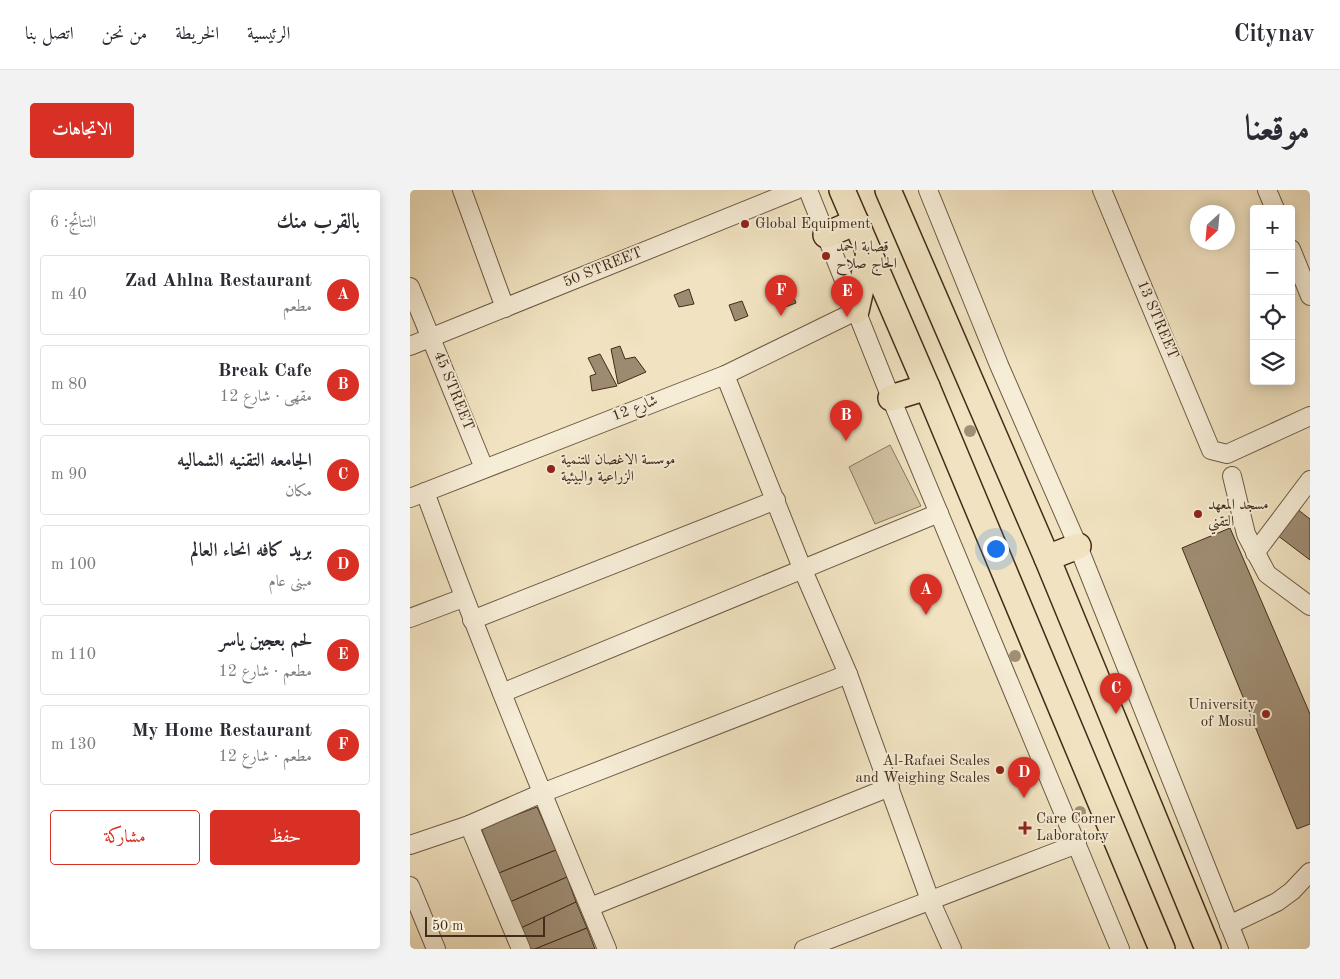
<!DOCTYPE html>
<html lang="ar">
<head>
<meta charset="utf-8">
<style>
  body { margin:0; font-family:"Old Standard TT",Amiri,serif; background:#f2f2f3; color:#2b2b33; direction:rtl }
  .controls { position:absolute; right:15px; top:15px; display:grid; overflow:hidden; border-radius:5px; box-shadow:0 2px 12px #0003 }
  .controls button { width:45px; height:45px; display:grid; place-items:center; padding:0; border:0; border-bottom:1px solid #e1e1e2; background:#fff; color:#2b2b33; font:25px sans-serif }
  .compass { position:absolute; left:780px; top:15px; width:45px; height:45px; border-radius:50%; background:#fff; box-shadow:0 2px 12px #0003; rotate:206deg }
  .scale { position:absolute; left:15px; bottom:12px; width:120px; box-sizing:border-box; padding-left:5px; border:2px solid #432c1a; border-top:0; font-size:14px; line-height:18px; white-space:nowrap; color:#432c1a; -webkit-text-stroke:4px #f6edd7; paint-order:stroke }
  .you { position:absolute; left:585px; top:358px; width:18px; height:18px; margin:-12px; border:4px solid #fff; border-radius:50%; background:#1a73e8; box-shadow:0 0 0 8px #1a73e833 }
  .badge { display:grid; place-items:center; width:32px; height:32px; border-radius:50%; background:#d93025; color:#fff; font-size:16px; font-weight:700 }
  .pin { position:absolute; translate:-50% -41px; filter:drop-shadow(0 1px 2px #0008) }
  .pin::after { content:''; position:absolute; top:26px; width:18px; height:15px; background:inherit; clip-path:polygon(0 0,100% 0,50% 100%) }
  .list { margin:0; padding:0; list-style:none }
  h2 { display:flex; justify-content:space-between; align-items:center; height:65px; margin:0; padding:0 20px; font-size:21px }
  h2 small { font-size:16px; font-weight:400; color:#7c7c81 }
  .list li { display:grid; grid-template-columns:32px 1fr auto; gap:15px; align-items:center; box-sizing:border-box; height:80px; margin:0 10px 10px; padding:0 10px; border:1px solid #e1e1e2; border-radius:5px }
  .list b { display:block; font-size:19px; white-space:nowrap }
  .list p { margin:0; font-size:16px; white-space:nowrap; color:#7c7c81 }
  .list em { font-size:16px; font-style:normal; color:#7c7c81 }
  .actions { display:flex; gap:10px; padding:15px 20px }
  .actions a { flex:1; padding:11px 0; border:1px solid #d93025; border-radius:5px; text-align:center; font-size:18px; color:#d93025 }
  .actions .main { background:#d93025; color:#fff }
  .icon { flex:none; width:28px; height:28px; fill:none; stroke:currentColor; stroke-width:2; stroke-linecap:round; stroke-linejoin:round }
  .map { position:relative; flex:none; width:900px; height:759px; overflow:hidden; direction:ltr; border-radius:5px }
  header { display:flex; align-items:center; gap:30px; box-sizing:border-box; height:70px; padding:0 25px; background:#fff; border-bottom:1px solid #e1e1e2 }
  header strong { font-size:24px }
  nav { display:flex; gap:28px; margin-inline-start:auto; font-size:18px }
  .intro { display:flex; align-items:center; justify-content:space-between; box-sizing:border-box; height:120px; padding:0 30px }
  h1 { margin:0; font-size:35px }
  .button { padding:12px 22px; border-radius:5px; background:#d93025; color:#fff; font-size:18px; font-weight:700 }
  main { display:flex; gap:30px; padding:0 30px }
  aside { flex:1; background:#fff; border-radius:5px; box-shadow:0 2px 12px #0003 }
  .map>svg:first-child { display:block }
</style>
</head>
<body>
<header>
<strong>Citynav</strong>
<nav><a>الرئيسية</a><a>الخريطة</a><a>من نحن</a><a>اتصل بنا</a></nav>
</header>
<div class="intro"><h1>موقعنا</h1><a class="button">الاتجاهات</a></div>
<main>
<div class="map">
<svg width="900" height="759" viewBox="0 0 900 759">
  <rect width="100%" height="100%" fill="#f1e3c1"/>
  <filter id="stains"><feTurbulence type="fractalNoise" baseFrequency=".004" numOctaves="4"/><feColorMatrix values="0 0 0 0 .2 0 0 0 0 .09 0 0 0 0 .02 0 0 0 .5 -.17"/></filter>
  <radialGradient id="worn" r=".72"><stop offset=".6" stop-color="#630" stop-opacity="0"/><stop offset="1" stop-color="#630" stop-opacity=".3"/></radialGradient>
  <path fill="#d3c4a5" stroke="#8b7860" d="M480,255L511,316L465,334L439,277Z"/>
  <g fill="#9d8b71" stroke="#432c1a">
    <path d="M380,97L386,113L375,117L368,100L373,99L374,102L376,98Z"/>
    <path d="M279,99L284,114L269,117L264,105Z"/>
    <path d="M332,111L338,126L325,131L319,115Z"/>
    <path d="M210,156L215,169L225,167L236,182L208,194L201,159Z"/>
    <path d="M190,164L207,196L182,201L180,186L186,184L178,168Z"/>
    <path d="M887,319L900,329V370L867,345Z"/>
    <path d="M820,338L900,524V634L887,639L772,358Z"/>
    <path d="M127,617L146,660L89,683L71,638Z"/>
    <path d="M146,660L157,687L100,712L89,683Z"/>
    <path d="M157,687L166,712L111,738L100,712Z"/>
    <path d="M166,712L177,738L125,759H120L111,738Z"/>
    <path d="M177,738L185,759H125Z"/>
  </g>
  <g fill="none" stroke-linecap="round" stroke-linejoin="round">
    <defs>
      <g id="minor">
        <path d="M52,0L95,118"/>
        <path d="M398,0L481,208L710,759"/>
        <path d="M518,0L589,175L668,356L829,759"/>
        <path d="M692,0L801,260L817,264L900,226"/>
        <path d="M857,0L865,19"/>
        <path d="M881,59L900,106"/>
        <path d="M0,97L74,278"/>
        <path d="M0,156L386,0"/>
        <path d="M315,185L392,378L438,484L520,710L542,759"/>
        <path d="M822,286L836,344L857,384L900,416"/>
        <path d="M15,302C71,456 134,608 197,759"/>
        <path d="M0,308L315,185L446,121"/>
        <path d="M845,363L900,290"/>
        <path d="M0,428L53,408"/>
        <path d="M62,430L366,310"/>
        <path d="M92,503L529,323"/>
        <path d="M59,635L111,759"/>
        <path d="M0,655L59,635L132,603L438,484"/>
        <path d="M0,696L26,759"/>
        <path d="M180,717L480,597"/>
        <path d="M819,735L867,712L882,701L900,682"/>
        <path d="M394,759L667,654"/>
      </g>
      <g id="highway">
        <path d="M432,0L517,197L752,759"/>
        <path d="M478,0L637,368L798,759"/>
        <path d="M416,45L446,32"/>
        <path d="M446,121L459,63"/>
        <path d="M481,208L517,197"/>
        <path d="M637,368L668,356"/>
      </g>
    </defs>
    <use href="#minor" stroke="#6e5a44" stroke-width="20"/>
    <use href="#highway" stroke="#432c1a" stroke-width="28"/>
    <use href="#minor" stroke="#f6edd7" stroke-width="18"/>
    <use href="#highway" stroke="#f1e3c1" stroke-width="25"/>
  </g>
  <g fill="#a18f75">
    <circle cx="560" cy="241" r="6"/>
    <circle cx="605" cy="466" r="6"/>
    <circle cx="670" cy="622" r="6"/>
  </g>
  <g fill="#8f2418" stroke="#f6edd7" stroke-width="2">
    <circle cx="335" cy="34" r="5"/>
    <circle cx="416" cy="66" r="5"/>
    <circle cx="141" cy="279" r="5"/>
    <circle cx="788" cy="324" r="5"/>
    <circle cx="856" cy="524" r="5"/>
    <circle cx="590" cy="580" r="5"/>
    <path d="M612.5 630.5h5v5h5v5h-5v5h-5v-5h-5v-5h5z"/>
  </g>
  <g text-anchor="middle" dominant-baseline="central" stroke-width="4" stroke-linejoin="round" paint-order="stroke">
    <g font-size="15" fill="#432c1a" stroke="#f6edd7" text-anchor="start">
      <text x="345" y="34">Global Equipment</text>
      <text x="426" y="57">قصابة احمد<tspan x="426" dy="17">الحاج صلاح</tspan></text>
      <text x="151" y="270">موسسة الاغصان للتنمية<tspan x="151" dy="17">الزراعية والبيئية</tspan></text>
      <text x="798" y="315">مسجد المعهد<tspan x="798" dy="17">التقني</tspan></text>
      <text x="846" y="515" text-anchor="end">University<tspan x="846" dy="17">of Mosul</tspan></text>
      <text x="580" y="571" text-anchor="end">Al-Rafaei Scales<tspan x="580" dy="17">and Weighing Scales</tspan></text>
      <text x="626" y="629">Care Corner<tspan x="626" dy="17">Laboratory</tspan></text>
    </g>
    <g font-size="15" fill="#432c1a" stroke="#f6edd7">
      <text transform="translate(193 78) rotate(-22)">50 STREET</text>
      <text transform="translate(747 130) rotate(67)">13 STREET</text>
      <text transform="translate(43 201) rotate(68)">45 STREET</text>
      <text transform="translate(225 219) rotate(-21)">شارع 12</text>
    </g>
  </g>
  <rect width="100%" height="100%" filter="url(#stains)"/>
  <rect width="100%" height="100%" fill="url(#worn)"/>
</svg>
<div class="controls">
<button>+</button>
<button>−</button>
<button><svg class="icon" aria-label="locate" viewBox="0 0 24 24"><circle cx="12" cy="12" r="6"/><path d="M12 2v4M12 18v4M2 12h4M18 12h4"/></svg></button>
<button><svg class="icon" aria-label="layers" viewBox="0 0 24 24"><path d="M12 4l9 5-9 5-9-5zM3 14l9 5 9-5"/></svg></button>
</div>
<svg class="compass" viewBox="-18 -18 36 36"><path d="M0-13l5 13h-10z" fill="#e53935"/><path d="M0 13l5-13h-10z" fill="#7c7c81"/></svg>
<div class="scale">50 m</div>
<div class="you"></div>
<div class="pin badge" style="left:516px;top:425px">A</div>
<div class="pin badge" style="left:436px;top:251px">B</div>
<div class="pin badge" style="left:706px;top:524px">C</div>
<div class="pin badge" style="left:614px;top:608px">D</div>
<div class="pin badge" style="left:437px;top:127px">E</div>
<div class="pin badge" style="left:371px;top:126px">F</div>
</div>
<aside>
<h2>بالقرب منك<small>النتائج: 6</small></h2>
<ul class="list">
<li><span class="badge">A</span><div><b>Zad Ahlna Restaurant</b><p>مطعم</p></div><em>40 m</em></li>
<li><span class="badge">B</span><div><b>Break Cafe</b><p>مقهى · شارع 12</p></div><em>80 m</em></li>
<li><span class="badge">C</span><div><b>الجامعه التقنيه الشماليه</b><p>مكان</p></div><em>90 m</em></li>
<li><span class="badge">D</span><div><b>بريد كافه انحاء العالم</b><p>مبنى عام</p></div><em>100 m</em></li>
<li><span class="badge">E</span><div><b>لحم بعجين ياسر</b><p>مطعم · شارع 12</p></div><em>110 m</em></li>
<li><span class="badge">F</span><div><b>My Home Restaurant</b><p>مطعم · شارع 12</p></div><em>130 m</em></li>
</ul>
<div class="actions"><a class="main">حفظ</a><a>مشاركة</a></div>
</aside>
</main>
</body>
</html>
